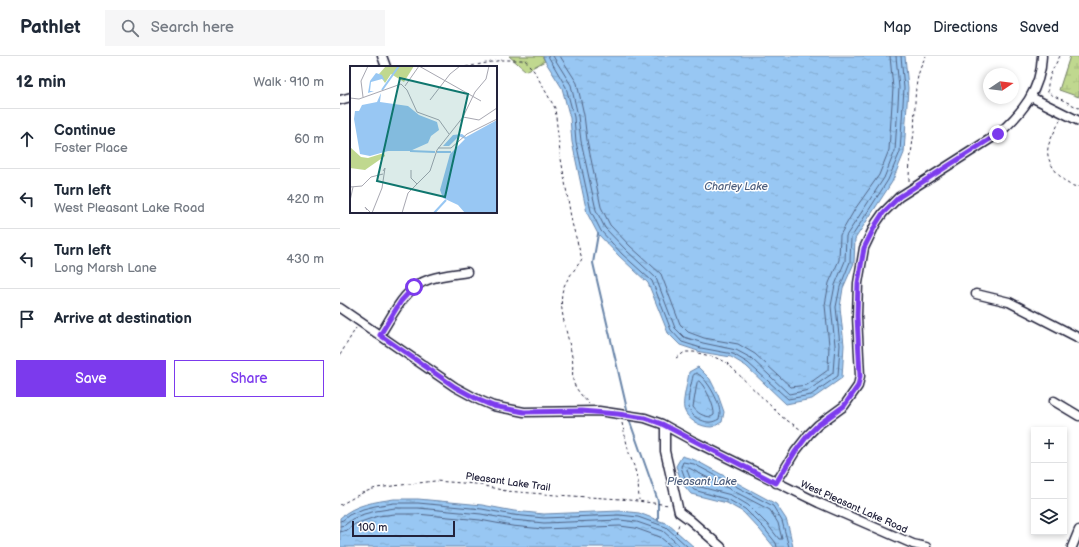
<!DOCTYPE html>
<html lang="en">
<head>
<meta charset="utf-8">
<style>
  body { margin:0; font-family:"Balsamiq Sans",sans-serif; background:#f6f6f7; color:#1f2937 }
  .controls { position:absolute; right:12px; bottom:12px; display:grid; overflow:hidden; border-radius:0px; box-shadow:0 2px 6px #0003 }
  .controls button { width:36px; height:36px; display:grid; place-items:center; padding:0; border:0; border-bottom:1px solid #e0e1e3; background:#fff; color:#1f2937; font:20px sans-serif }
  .compass { position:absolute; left:643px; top:12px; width:36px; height:36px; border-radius:50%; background:#fff; box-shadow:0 2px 6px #0003; rotate:77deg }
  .scale { position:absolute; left:12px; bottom:10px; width:103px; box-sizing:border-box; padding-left:4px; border:2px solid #22223b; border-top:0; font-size:11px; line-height:14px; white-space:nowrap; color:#22223b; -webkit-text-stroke:3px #fff; paint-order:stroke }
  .stop { position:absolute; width:12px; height:12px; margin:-9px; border:3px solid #7c3aed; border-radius:50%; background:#fff }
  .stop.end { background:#7c3aed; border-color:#fff; box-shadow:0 1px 4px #0008 }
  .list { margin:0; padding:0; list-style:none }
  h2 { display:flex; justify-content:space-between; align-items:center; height:52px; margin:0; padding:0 16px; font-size:17px }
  h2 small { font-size:13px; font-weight:400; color:#747a83 }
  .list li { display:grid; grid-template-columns:26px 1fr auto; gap:12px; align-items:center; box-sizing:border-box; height:60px; padding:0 16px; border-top:1px solid #e0e1e3 }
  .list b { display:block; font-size:15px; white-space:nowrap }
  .list p { margin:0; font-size:13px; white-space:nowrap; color:#747a83 }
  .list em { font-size:13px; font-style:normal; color:#747a83 }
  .actions { display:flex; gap:8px; padding:12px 16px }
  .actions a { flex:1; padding:9px 0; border:1px solid #7c3aed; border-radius:0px; text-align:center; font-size:14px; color:#7c3aed }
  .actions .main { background:#7c3aed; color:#fff }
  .icon { flex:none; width:22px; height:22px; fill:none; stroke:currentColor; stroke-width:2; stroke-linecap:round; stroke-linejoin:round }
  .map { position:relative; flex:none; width:739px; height:491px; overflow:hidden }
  header { display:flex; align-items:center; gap:24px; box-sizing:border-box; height:56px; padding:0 20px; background:#fff; border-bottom:1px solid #e0e1e3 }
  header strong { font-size:19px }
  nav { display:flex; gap:22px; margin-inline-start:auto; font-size:14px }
  .search { width:280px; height:36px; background:#f6f6f7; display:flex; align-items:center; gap:10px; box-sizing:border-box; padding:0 14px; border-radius:0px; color:#747a83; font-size:15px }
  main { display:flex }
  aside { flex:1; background:#fff }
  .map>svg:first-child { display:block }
</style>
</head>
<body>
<header>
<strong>Pathlet</strong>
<div class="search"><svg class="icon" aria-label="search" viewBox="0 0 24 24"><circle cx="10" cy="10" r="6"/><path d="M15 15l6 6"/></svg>Search here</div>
<nav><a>Map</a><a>Directions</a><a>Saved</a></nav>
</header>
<main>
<aside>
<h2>12 min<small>Walk · 910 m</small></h2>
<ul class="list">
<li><svg class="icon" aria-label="ahead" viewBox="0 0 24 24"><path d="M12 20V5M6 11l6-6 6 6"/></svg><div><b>Continue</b><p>Foster Place</p></div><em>60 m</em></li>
<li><svg class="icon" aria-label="left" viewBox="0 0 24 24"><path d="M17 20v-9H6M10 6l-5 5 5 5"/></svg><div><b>Turn left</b><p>West Pleasant Lake Road</p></div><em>420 m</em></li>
<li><svg class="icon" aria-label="left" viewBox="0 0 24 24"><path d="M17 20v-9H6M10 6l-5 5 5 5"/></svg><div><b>Turn left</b><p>Long Marsh Lane</p></div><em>430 m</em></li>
<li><svg class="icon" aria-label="arrive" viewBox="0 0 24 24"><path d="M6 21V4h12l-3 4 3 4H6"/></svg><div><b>Arrive at destination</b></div></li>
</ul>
<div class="actions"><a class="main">Save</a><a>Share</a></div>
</aside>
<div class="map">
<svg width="739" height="491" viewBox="0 0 739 491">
  <defs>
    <pattern id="forest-crowns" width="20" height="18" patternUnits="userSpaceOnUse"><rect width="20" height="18" fill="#c0d88f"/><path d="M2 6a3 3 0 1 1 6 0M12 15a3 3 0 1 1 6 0" fill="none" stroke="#a5b97c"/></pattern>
    <pattern id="wetland-marsh" width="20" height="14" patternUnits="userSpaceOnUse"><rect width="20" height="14" fill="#c0d88f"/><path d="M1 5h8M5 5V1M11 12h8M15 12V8" fill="none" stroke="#a5b97c"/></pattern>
    <pattern id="water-ripples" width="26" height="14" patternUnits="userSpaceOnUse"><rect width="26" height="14" fill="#98c7f3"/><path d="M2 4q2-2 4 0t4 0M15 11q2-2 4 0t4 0" fill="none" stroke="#83abd1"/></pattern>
  </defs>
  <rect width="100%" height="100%" fill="#fff"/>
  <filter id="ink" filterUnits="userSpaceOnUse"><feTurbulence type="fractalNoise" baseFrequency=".025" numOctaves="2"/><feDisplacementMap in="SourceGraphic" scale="8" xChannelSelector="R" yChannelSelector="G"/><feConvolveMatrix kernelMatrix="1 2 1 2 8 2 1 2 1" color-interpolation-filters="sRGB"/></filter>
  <g filter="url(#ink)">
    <path fill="url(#forest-crowns)" stroke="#717d65" d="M169,0H202L205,5L186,15Z"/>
    <path fill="url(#wetland-marsh)" stroke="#717d65" d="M730,0H739V41L719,34Z"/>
    <g fill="url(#water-ripples)" stroke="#6985a9">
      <path d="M203,0H565L568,32L564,97L552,126L515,183L514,207L503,232L500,251L504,289L502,322L472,343L446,348L406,310L391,301L361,296L340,289L328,277L308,227L279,200L258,178L247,157L232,86L230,62L222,32L205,5Z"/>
      <path d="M358,311L370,323L378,339L384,356L382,366C379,367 375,371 371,371C361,371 347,364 344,353C342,344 348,326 349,316Z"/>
      <path d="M342,400L355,404L436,448L446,463L449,473L453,491H434L420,474L403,456L387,447L351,438L342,427L336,410Z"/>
      <path d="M54,443H78L142,449L174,455L204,458L280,455L299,457L328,468L354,491H0V462C15,448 35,446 54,443Z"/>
    </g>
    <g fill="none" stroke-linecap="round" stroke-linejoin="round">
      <g stroke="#516485" stroke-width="1">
        <path d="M208,0L226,31L234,61L236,86L251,155L261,175L282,198L312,225L331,274L342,286L361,292L393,298L408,307L448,343L471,339L498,320L500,289L496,251L500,231L510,206L511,182L548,124L560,96L564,32L561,0"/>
        <path d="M213,0L231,29L238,60L241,85L256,154L265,172L286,194L316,222L335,272L344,281L363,287L396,294L411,302L449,338L469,334L493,317L495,289L491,250L495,229L505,205L506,180L544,122L555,95L559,32L556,0"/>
        <path d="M220,0L237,27L244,59L247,84L261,151L270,169L290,190L321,218L340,268L348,276L364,282L398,288L415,298L451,331L467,329L488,314L489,289L485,249L489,227L499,204L500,179L515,153L539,119L549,94L553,32L550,0"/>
        <path d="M356,317C366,320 380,346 380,357C380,358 379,362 379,363C372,367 368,367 361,364C341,357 350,335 353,320Z"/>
        <path d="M359,325C366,331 375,351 374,359L371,361C363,360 358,358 353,351L357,327Z"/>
        <path d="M349,412L430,454L438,467L442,483H439L427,468L408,449L391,439L357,430L350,422L347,414Z"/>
        <path d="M0,465L3,464L9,459L23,453L35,450L54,447H78L142,453L173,459L204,462L280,459L298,461L326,471L348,491"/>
        <path d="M0,470L5,469L12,463L24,458L36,455L55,452H78L141,458L173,464L204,467L280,464L297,466L323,475L341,491"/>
        <path d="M0,476L7,474L15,468L38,460L55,458H77L140,464L172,470L203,473L280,470L295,472L320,481L332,491"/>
        <path d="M437,491L436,487L424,472L405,453L389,444L354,434L346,425L341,411L343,406L354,408L433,450L442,465L449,491"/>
      </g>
      <g stroke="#6985a9" stroke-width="2">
        <path d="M258,178L253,207L287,353"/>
        <path d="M290,366L318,445V464"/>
      </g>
      <defs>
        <g id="minor">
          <path d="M42,0L46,11"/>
          <path d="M691,41L739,65"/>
          <path d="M0,44L11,41"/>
          <path d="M636,238L669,246L739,282"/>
          <path d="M0,252L115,331L139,344L153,350L184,356L259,355L305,362L322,368L353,385L479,447L573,488L586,491"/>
          <path d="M40,279C54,257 65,231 90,223C102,219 115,218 127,216"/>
          <path d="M714,345L739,360"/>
          <path d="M325,370V395L339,456L350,464L381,491"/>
          <path d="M436,427L455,396L469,378L478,369L504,350L518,330L520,320L517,260L518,227L524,192L536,167L543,157L559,141L658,78C682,57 701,34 702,0"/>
          <path d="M732,491L739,474"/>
        </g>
      </defs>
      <use href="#minor" stroke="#22223b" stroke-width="11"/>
      <g stroke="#22223b" stroke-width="1" stroke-dasharray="3 3" stroke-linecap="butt">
        <path d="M720,0C714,11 706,24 708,37L739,52"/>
        <path d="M126,11L162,4H185L194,15L215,52L220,97L232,167L242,203C235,214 224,225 222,237C219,258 229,280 232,301C234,309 231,320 234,328C238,336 244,342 249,348"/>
        <path d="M720,64C710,87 699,95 718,118C725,126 729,130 739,131"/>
        <path d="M569,125C569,108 572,92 574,76C576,50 572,24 586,0"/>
        <path d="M0,299L16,272"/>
        <path d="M336,302L345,296H354L374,301L386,306L442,361L463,375"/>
        <path d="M282,367L289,397L294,410L298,425L299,444"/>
        <path d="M0,449L22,437L36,432L95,425L136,428L166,435L216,439L281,443L329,449"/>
        <path d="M336,477L339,468"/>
      </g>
      <use href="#minor" stroke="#fff" stroke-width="8"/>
    </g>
  </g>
  <g fill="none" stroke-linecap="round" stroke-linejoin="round" filter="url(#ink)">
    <path stroke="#7c3aed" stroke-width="5" d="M74,231L61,245L40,279L115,331L139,344L153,350L184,356L241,355L278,358L305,362L322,368L436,427L455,396L468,379L478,369L504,350L518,330L520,320L517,260L518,227L524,192L536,168L543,157L559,141L658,78"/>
  </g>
  <g text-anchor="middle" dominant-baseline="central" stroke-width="3" stroke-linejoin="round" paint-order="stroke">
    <g font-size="10" fill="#22223b" stroke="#fff">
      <text transform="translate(168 426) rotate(8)">Pleasant Lake Trail</text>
      <text transform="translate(514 451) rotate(24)">West Pleasant Lake Road</text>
    </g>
    <g font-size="11" font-style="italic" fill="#4b5c7b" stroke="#fff">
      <text x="396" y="130">Charley Lake</text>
      <text x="362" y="425">Pleasant Lake</text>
    </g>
  </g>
  <g transform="translate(10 10)">
    <rect width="147" height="147" fill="#fff"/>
    <path d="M0,81L11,91L18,92L34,87L35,90L15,104L0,102Z" fill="#c0d88f"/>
    <path d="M36,0H64L54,16L41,8L35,17L29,8Z" fill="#c0d88f"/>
    <path d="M26,7L32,9L35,15L32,13L21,16L20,25H24L18,27L20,15ZM31,27L30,36L58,40L69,49L87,56L89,64L81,70L78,77L60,85H38L20,90L10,88L4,53L5,45H9L12,39L27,36ZM147,54V147H115L108,139L93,132L90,124L100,88L115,73L109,70L99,80H93L103,69L112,68L116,71Z" fill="#98c7f3"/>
    <path fill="none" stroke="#98c7f3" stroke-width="2" d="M32,24L49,0M60,85L85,86M87,86H101M84,147L96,134"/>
    <path fill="none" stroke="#a7a7b1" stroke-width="1" d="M55,20L69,0L131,35M13,31L11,15L18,0M0,32L9,33L51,18L57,24L67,46L89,54L99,68M80,34L100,8L110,0M113,51L129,54L147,42M88,82H101L117,68L147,53M61,104V112L67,118M0,121L12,120L21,111L33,108M0,135L3,121M17,144L15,141L21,147M22,147L32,122L35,102L33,105M52,147L58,127L80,105L87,84L113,51L125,26L136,13L139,0"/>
    <path fill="#0f766e" fill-opacity="0.15" stroke="#0f766e" stroke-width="2" d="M50,12L118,28L95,131L27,115Z"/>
    <rect width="147" height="147" fill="none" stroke="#22223b" stroke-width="2"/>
  </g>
</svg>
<div class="controls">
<button>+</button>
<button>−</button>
<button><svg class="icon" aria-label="layers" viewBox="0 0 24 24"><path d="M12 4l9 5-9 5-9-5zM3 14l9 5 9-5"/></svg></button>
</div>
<svg class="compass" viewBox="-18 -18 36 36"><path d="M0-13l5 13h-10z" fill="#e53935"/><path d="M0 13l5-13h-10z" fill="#747a83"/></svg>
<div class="scale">100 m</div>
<div class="stop" style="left:74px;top:231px"></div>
<div class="stop end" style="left:658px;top:78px"></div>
</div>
</main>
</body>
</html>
